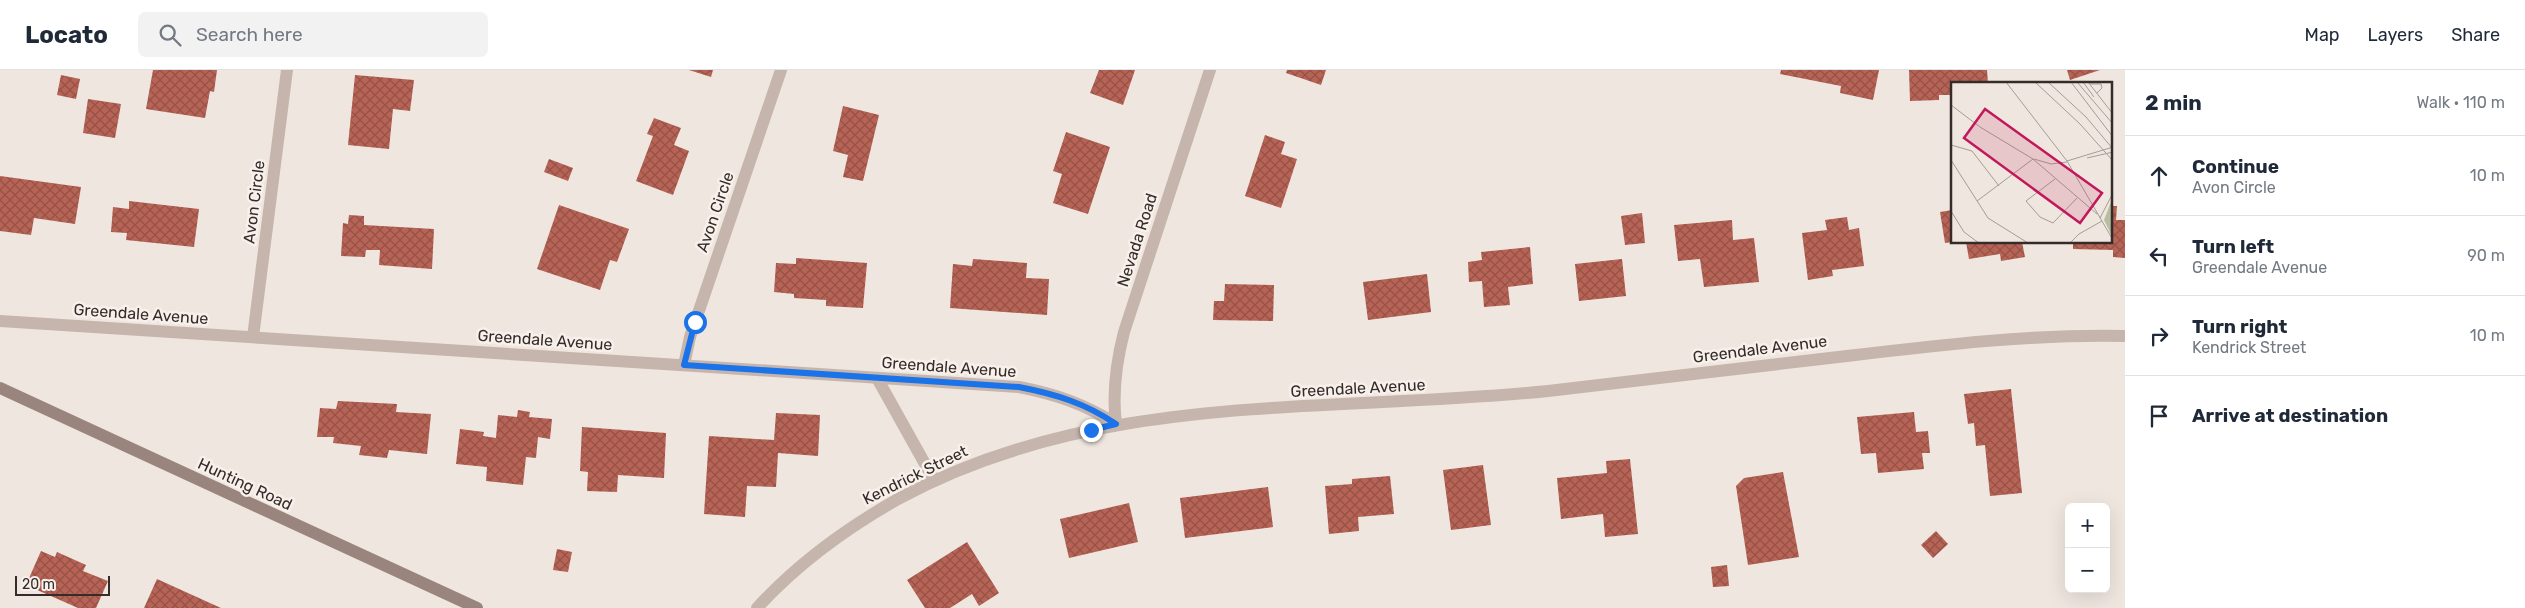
<!DOCTYPE html>
<html lang="en">
<head>
<meta charset="utf-8">
<style>
  body { margin:0; font-family:Rubik,sans-serif; background:#f2f2f3; color:#1f2937 }
  .controls { position:absolute; right:15px; bottom:15px; display:grid; overflow:hidden; border-radius:8px; box-shadow:0 5px 20px #0002 }
  .controls button { width:45px; height:45px; display:grid; place-items:center; padding:0; border:0; border-bottom:1px solid #e0e1e3; background:#fff; color:#1f2937; font:25px sans-serif }
  .scale { position:absolute; left:15px; bottom:12px; width:95px; box-sizing:border-box; padding-left:5px; border:2px solid #352c2a; border-top:0; font-size:14px; line-height:18px; white-space:nowrap; color:#352c2a; -webkit-text-stroke:4px #f8f0eb; paint-order:stroke }
  .stop { position:absolute; width:15px; height:15px; margin:-11px; border:4px solid #1a73e8; border-radius:50%; background:#fff }
  .stop.end { background:#1a73e8; border-color:#fff; box-shadow:0 1px 5px #0008 }
  .list { margin:0; padding:0; list-style:none }
  h2 { display:flex; justify-content:space-between; align-items:center; height:65px; margin:0; padding:0 20px; font-size:21px }
  h2 small { font-size:16px; font-weight:400; color:#747a83 }
  .list li { display:grid; grid-template-columns:32px 1fr auto; gap:15px; align-items:center; box-sizing:border-box; height:80px; padding:0 20px; border-top:1px solid #e0e1e3 }
  .list b { display:block; font-size:19px; white-space:nowrap }
  .list p { margin:0; font-size:16px; white-space:nowrap; color:#747a83 }
  .list em { font-size:16px; font-style:normal; color:#747a83 }
  .icon { flex:none; width:28px; height:28px; fill:none; stroke:currentColor; stroke-width:2; stroke-linecap:round; stroke-linejoin:round }
  .map { position:relative; flex:none; width:2125px; height:538px; overflow:hidden }
  header { display:flex; align-items:center; gap:30px; box-sizing:border-box; height:70px; padding:0 25px; background:#fff; border-bottom:1px solid #e0e1e3 }
  header strong { font-size:24px }
  nav { display:flex; gap:28px; margin-inline-start:auto; font-size:18px }
  .search { width:350px; height:45px; background:#f2f2f3; display:flex; align-items:center; gap:12px; box-sizing:border-box; padding:0 18px; border-radius:8px; color:#747a83; font-size:19px }
  main { display:flex }
  aside { flex:1; background:#fff }
  .map>svg:first-child { display:block }
</style>
</head>
<body>
<header>
<strong>Locato</strong>
<div class="search"><svg class="icon" aria-label="search" viewBox="0 0 24 24"><circle cx="10" cy="10" r="6"/><path d="M15 15l6 6"/></svg>Search here</div>
<nav><a>Map</a><a>Layers</a><a>Share</a></nav>
</header>
<main>
<div class="map">
<svg width="2125" height="538" viewBox="0 0 2125 538">
  <defs>
    <pattern id="building-cross-hatch" width="8" height="8" patternUnits="userSpaceOnUse" patternTransform="scale(1.25)"><rect width="8" height="8" fill="#b76355"/><path d="M0 0l8 8M0 8l8-8" fill="none" stroke="#965247"/></pattern>
  </defs>
  <rect width="100%" height="100%" fill="#efe6df"/>
  <g fill="url(#building-cross-hatch)">
    <path d="M153,0H217L214,22L210,21L205,48L146,39Z"/>
    <path d="M689,0H713L711,7Z"/>
    <path d="M1099,0H1135L1123,35L1090,23Z"/>
    <path d="M1287,0H1326L1321,15L1286,3Z"/>
    <path d="M1781,0H1879L1873,30L1840,23L1841,16L1780,4Z"/>
    <path d="M1909,0H1987L1988,14H1952V25H1939V30L1910,31Z"/>
    <path d="M2067,0H2100L2070,10Z"/>
    <path d="M61,5L80,9L76,29L57,25Z"/>
    <path d="M355,5L414,10L410,41L393,39L389,79L348,75Z"/>
    <path d="M88,29L121,34L115,68L83,63Z"/>
    <path d="M843,36L879,45L863,111L843,107L848,85L833,81Z"/>
    <path d="M654,48L681,58L674,75L689,81L673,125L636,111L653,66L647,64Z"/>
    <path d="M1066,62L1110,77L1088,144L1053,133L1062,104L1053,101Z"/>
    <path d="M1265,65L1285,72L1281,84L1297,89L1281,138L1245,126Z"/>
    <path d="M549,89L573,98L568,111L544,102Z"/>
    <path d="M0,106L81,117L75,154L34,148L31,165L0,161Z"/>
    <path d="M129,131L199,139L194,177L126,170L127,163L111,162L113,137L129,139Z"/>
    <path d="M559,135L629,159L617,192L610,190L600,220L537,199Z"/>
    <path d="M2111,136H2117L2116,150H2125V188L2113,187V180L2073,179V172H2111Z"/>
    <path d="M1952,140V172L1945,173L1940,142Z"/>
    <path d="M1642,143L1645,173L1625,175L1621,146Z"/>
    <path d="M349,145L364,146V155L434,159L432,199L379,195L380,180H366L365,187L341,186L343,153L348,154Z"/>
    <path d="M1847,147L1849,160L1859,158L1864,196L1832,200L1833,206L1808,210L1802,163L1827,160L1825,150Z"/>
    <path d="M1732,150L1733,170L1754,168L1759,212L1704,217L1700,189L1678,191L1674,155Z"/>
    <path d="M1966,172H2022L2025,187L2001,191L2000,184L1969,189Z"/>
    <path d="M1530,177L1533,214L1508,217L1510,235L1484,237L1482,211L1469,212L1468,192L1482,190L1481,182Z"/>
    <path d="M796,188L867,193L863,238L826,236V230L794,228V224L774,222L776,193L796,194Z"/>
    <path d="M973,189L1027,193L1026,208L1049,209L1047,245L950,238L953,194L972,196Z"/>
    <path d="M1622,189L1626,226L1579,231L1575,194Z"/>
    <path d="M1427,204L1431,242L1368,250L1363,212Z"/>
    <path d="M1225,214L1274,215L1273,251L1213,250L1214,231H1224Z"/>
    <path d="M2011,319L2022,423L1990,426L1985,375L1976,376L1974,353L1968,354L1964,324Z"/>
    <path d="M338,331L397,334L396,342L431,344L427,384L389,380L387,388L359,385L361,376L333,373L334,367H317L320,338L336,339Z"/>
    <path d="M518,340L530,342L529,347L552,349L550,369L538,367L536,388L526,387L523,415L486,411L487,397L456,394L460,359L484,362L483,366L496,368L498,345L517,347Z"/>
    <path d="M1914,342L1916,362L1928,361L1930,383H1922L1924,399L1878,403L1876,383L1861,384L1857,347Z"/>
    <path d="M776,343L820,345L818,386L778,383L776,417L747,416L745,447L704,444L709,366L774,370Z"/>
    <path d="M582,357L666,363L664,408L618,405L617,422L587,421L588,402L580,401Z"/>
    <path d="M1630,389L1638,464L1605,467L1603,444L1561,449L1557,408L1607,403L1606,391Z"/>
    <path d="M1483,395L1491,455L1451,460L1443,400Z"/>
    <path d="M1783,402L1799,487L1748,495L1736,416L1744,408Z"/>
    <path d="M1390,406L1394,444L1358,447L1359,461L1329,464L1325,416L1352,414V409Z"/>
    <path d="M1268,417L1273,457L1185,468L1180,428Z"/>
    <path d="M1129,433L1138,472L1069,488L1060,449Z"/>
    <path d="M1936,461L1948,474L1933,488L1921,475Z"/>
    <path d="M967,472L999,523L979,536L972,524L950,538H925L907,510Z"/>
    <path d="M557,479L572,482L568,502L553,500Z"/>
    <path d="M41,481L55,487L57,482L86,495L83,501L108,511L96,538H78L26,515Z"/>
    <path d="M1727,495L1729,516L1713,517L1711,497Z"/>
    <path d="M157,509L221,538H144Z"/>
  </g>
  <g fill="none" stroke-linecap="round" stroke-linejoin="round">
    <g stroke="#c6b5ac" stroke-width="12">
      <path d="M253,267L287,0"/>
      <path d="M684,295L690,267L781,0"/>
      <path d="M1116,354C1112,322 1116,293 1124,262L1210,0"/>
    </g>
    <g stroke="#c6b5ac" stroke-width="12">
      <path d="M0,251L1019,317C1055,324 1085,334 1116,354"/>
      <path d="M877,308L934,410"/>
      <path d="M757,538C798,493 845,459 898,429C1100,319 1327,344 1548,321C1648,310 1747,297 1847,286C1939,275 2032,264 2125,266"/>
    </g>
    <path stroke="#9a857e" stroke-width="12" d="M0,318L477,538"/>
  </g>
  <g fill="none" stroke-linecap="round" stroke-linejoin="round">
    <path stroke="#1a73e8" stroke-width="6" d="M695,252L684,295L1019,317C1055,324 1085,333 1116,354L1091,360"/>
  </g>
  <g text-anchor="middle" dominant-baseline="central" stroke-width="5" stroke-linejoin="round" paint-order="stroke">
    <g font-size="16" fill="#352c2a" stroke="#f8f0eb">
      <text transform="translate(254 132) rotate(-83)">Avon Circle</text>
      <text transform="translate(715 142) rotate(-71)">Avon Circle</text>
      <text transform="translate(1137 170) rotate(-72)">Nevada Road</text>
      <text transform="translate(141 244) rotate(4)">Greendale Avenue</text>
      <text transform="translate(545 270) rotate(4)">Greendale Avenue</text>
      <text transform="translate(1760 279) rotate(-7)">Greendale Avenue</text>
      <text transform="translate(949 297) rotate(4)">Greendale Avenue</text>
      <text transform="translate(1358 318) rotate(-3)">Greendale Avenue</text>
      <text transform="translate(915 405) rotate(-26)">Kendrick Street</text>
      <text transform="translate(245 414) rotate(25)">Hunting Road</text>
    </g>
  </g>
  <g transform="translate(1951 12)">
    <rect width="161" height="161" fill="#efe6df"/>
    <path d="M161,117V154L153,138Z" fill="#b6bda0"/>
    <path fill="none" stroke="#a59c97" stroke-width="1" d="M55,0L116,79L162,158M84,0L129,42L162,79M97,0L135,35L162,67M120,0L162,55M126,0L162,42M132,0L143,15M137,0L162,32M139,2H150L151,6L146,11M0,23L29,45L82,77L146,132M0,63L21,69L48,104M136,76L162,70M83,77L100,82L116,80M0,78L37,136L77,161M116,79L162,65M104,97L75,119L89,135L102,141L126,116M26,119L82,77M0,129L13,150L28,161M149,136L162,111M119,161L128,152L151,139"/>
    <path fill="#c2185b" fill-opacity="0.15" stroke="#c2185b" stroke-width="2.5" d="M34,27L151,111L129,141L13,56Z"/>
    <rect width="161" height="161" fill="none" stroke="#352c2a" stroke-width="2.5"/>
  </g>
</svg>
<div class="controls">
<button>+</button>
<button>−</button>
</div>
<div class="scale">20 m</div>
<div class="stop" style="left:695px;top:252px"></div>
<div class="stop end" style="left:1091px;top:360px"></div>
</div>
<aside>
<h2>2 min<small>Walk · 110 m</small></h2>
<ul class="list">
<li><svg class="icon" aria-label="ahead" viewBox="0 0 24 24"><path d="M12 20V5M6 11l6-6 6 6"/></svg><div><b>Continue</b><p>Avon Circle</p></div><em>10 m</em></li>
<li><svg class="icon" aria-label="left" viewBox="0 0 24 24"><path d="M17 20v-9H6M10 6l-5 5 5 5"/></svg><div><b>Turn left</b><p>Greendale Avenue</p></div><em>90 m</em></li>
<li><svg class="icon" aria-label="right" viewBox="0 0 24 24"><path d="M7 20v-9h11M14 6l5 5-5 5"/></svg><div><b>Turn right</b><p>Kendrick Street</p></div><em>10 m</em></li>
<li><svg class="icon" aria-label="arrive" viewBox="0 0 24 24"><path d="M6 21V4h12l-3 4 3 4H6"/></svg><div><b>Arrive at destination</b></div></li>
</ul>
</aside>
</main>
</body>
</html>
